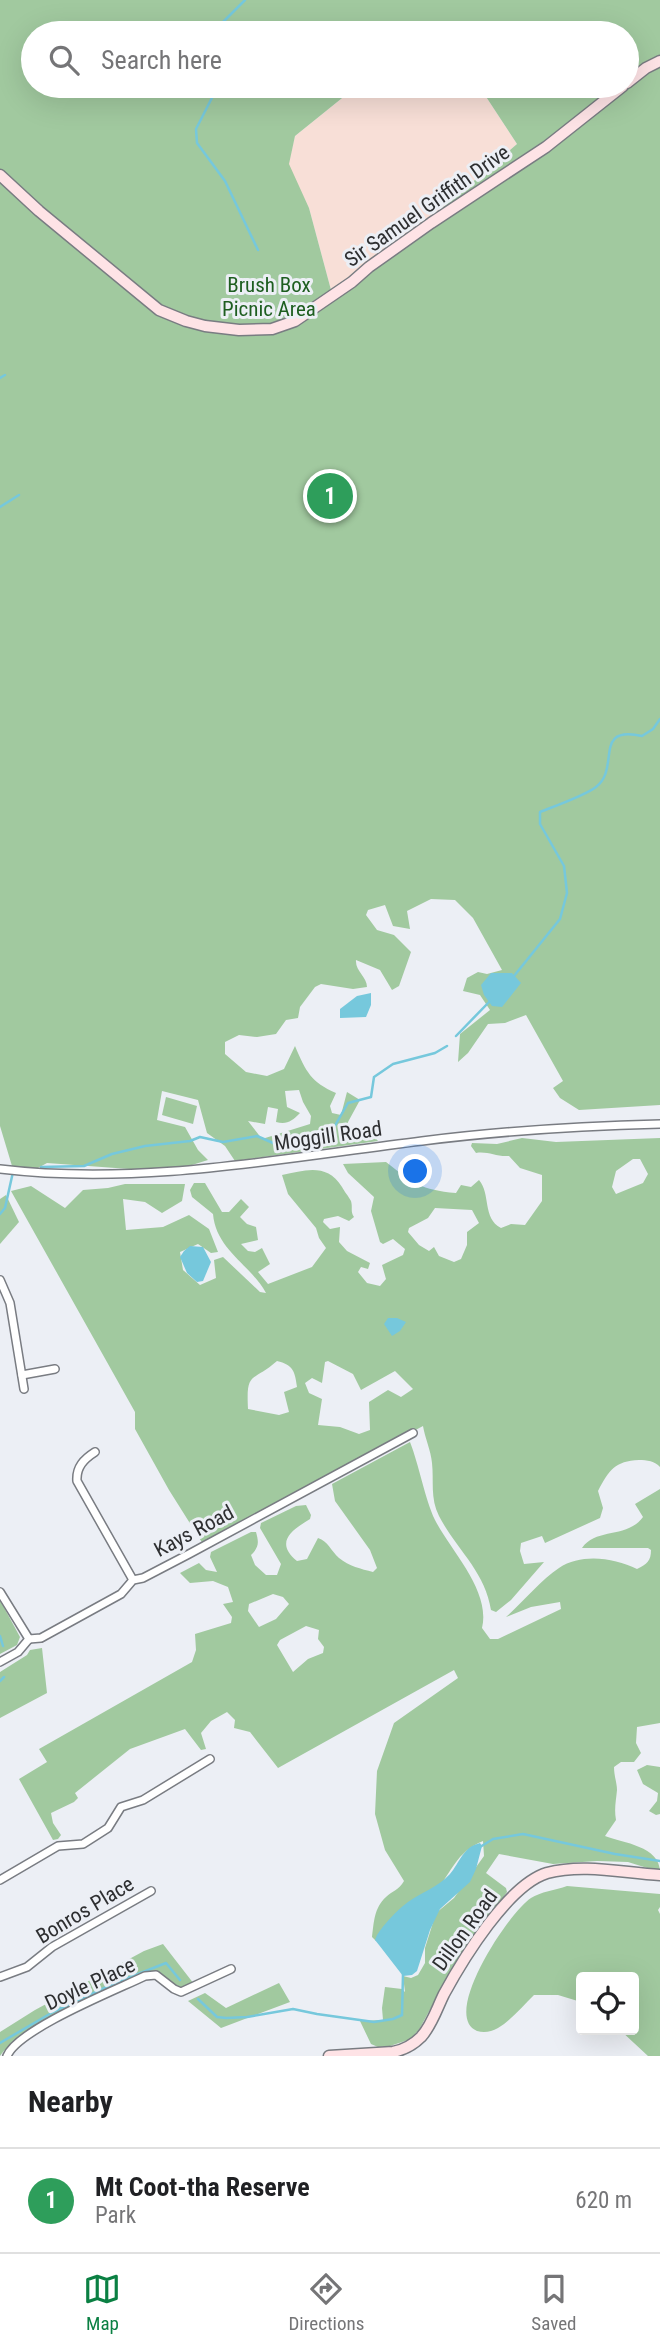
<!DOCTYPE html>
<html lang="en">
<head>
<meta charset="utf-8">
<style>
  body { margin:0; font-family:"Roboto Condensed",sans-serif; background:#f6f6f6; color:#202124 }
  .controls { position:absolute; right:21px; bottom:21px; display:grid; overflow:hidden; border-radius:7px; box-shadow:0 7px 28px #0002 }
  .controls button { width:63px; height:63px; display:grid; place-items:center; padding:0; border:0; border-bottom:2px solid #e0e0e0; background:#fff; color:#202124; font:35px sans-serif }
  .you { position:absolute; left:416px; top:1172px; width:24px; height:24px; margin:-18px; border:5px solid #fff; border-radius:50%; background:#1a73e8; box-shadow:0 0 0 10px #1a73e833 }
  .badge { display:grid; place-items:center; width:46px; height:46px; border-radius:50%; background:#0b8043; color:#fff; font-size:23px; font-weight:700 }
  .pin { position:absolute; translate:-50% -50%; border:4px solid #fff; box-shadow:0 2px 7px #0006 }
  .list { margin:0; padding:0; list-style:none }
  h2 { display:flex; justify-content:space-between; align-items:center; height:91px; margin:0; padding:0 28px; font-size:30px }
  h2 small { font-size:23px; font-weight:400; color:#757577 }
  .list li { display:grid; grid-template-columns:46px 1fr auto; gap:21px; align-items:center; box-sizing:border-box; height:105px; padding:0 28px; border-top:2px solid #e0e0e0 }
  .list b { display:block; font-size:26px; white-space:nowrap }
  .list p { margin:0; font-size:23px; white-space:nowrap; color:#757577 }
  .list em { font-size:23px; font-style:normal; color:#757577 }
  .icon { flex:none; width:38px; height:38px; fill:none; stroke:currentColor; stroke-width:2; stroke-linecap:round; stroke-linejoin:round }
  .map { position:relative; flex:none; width:660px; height:2056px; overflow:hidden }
  .search { position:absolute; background:#fff; box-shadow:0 7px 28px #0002; left:21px; right:21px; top:21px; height:77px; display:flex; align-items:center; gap:18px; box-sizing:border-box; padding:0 24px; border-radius:38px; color:#757577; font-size:26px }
  .sheet { height:196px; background:#fff }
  nav { display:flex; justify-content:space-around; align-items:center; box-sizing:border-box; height:98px; border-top:2px solid #e0e0e0; background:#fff; font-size:19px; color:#757577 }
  nav a { display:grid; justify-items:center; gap:4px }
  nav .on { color:#0b8043 }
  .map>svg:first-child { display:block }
</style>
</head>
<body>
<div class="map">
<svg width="660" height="2056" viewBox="0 0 660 2056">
  <rect width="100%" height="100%" fill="#eceff5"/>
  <path fill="#f8dfd7" d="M357,86H479L517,144L428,220L331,290L309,208L288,165L295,136Z"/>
  <g fill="#a1c99f" fill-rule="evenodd">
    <path d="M0,0H660V1105L579,1110L560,1098L553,1088L563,1081L526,1015L505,1023L488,1024L468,1053L458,1062L460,1034L490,1010L480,995L463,991L467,978L478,972L487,974L502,970L473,918L455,900L431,899L407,911L410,929L393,926L385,905L368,910L366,915L377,930L394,935L411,952L399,986L392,990L380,970L356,960C355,971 367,977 367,987L353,989L321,984L315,987L300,1007L298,1018L286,1020L276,1034L257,1037L239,1035L225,1042V1054L246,1072L267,1076L284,1069L295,1046C306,1072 311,1082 336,1093L330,1106L332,1113L341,1115L347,1092L360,1100L348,1122V1138L373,1135L378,1141L235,1161L225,1146L207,1133L198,1100L162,1091L157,1120L185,1127L198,1150L208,1160L179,1169L143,1170L47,1163L36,1169L12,1166L0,1126ZM33,33H627V86H479L517,144L428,220L331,290L309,208L289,164L295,136L357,86H33ZM299,1090L303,1102L311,1116L310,1124L262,1139L248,1121L265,1124L268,1107L278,1109L276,1122C287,1125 292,1121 300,1113L287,1107L285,1091Z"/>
    <path d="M166,1097L197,1106L193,1124L162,1115Z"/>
    <path d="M522,1138L556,1142L660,1138V1467C655,1461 647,1460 639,1460C615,1461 609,1470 598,1491L603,1508L600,1518L545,1543L542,1536L521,1543L520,1551L524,1564L544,1562L511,1600L496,1612L491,1610C485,1571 456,1549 439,1516C430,1498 434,1481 432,1463C431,1451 425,1438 423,1426L203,1544L169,1490L135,1429V1412L11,1191L31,1186L65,1208L83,1190L108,1188L125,1184H185L182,1201L162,1213L145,1202L123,1199L126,1230L163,1227L189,1215L209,1229L218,1252L211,1253L198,1244L180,1252L183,1270L200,1285L216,1278L214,1260L223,1257L260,1292L266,1293C251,1265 216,1250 213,1214L192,1197L190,1190L194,1183H205L222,1212H229L241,1199L249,1207L240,1217L247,1224L256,1227L258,1240L241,1244L248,1251L255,1252L262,1248L270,1264L258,1272L268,1284L312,1267L326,1248L319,1238L316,1228L288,1194L282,1175C306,1170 327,1163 342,1187C344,1191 349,1197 351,1201C353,1208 350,1211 354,1217L349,1221L338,1216L324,1219L323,1222L330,1229L340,1227L339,1242L347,1251L370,1263L368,1269L361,1267L358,1272L367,1283L380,1286L386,1279L382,1265L403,1255L405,1249L393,1239L383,1244L380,1242L371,1211L374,1197L348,1173L343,1164L386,1162C413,1183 421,1190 456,1193L461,1185L471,1187L479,1180C491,1194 482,1218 501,1228L511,1224L525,1225L542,1201V1175L520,1168L509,1156C496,1157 488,1151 476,1153L471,1146L472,1143L497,1144ZM633,1159H640L648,1174L643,1183L616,1194L612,1187L616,1171ZM435,1208L472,1210L479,1223L467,1232V1245L461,1259L454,1262L439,1256L434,1247L429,1251L419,1245L408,1232L409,1228L428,1218ZM277,1361C293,1365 295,1371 297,1387L284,1392L289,1412L279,1415L248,1409C246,1370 252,1383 277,1361ZM328,1361L353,1374L361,1390L395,1371L413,1389L401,1397L388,1390L369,1402L370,1430L359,1434L340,1427L318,1425L322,1399L309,1393L305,1383L312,1378L322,1383L325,1362Z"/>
    <path d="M6,1195L19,1222L0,1244V1199Z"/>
    <path d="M410,1442C419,1465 425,1499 435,1520C451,1551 491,1591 482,1628L490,1639H498L561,1609L560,1602L531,1607L506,1617C522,1603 542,1579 559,1568C582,1553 614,1558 637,1569C647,1564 651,1561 651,1550L648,1548H582C597,1527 627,1539 643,1517L635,1504L660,1489V1723L637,1727L636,1743L641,1753L634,1762H621L614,1767C614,1776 617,1783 617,1790C616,1801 614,1809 616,1820L605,1836C623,1843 660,1846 660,1872L628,1862L597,1861L553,1864L499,1854L486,1873L506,1888L507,1892L453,1967L420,2028L411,2039L390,2046L378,2047L371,2044L360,2021L383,2020L382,2008L385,1987L402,1989L405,1992L403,1976L411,1978L418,1975L425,1963V1948L436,1913L454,1898L484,1856L483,1841C455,1853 453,1871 435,1892C420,1909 398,1924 381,1939L376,1941L372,1937C374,1922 374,1908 386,1897C392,1891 399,1890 404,1881L385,1850L375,1814L377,1771L394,1723L458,1678L454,1670L278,1768L250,1732L234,1728L235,1720L227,1712L211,1721L201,1733L206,1749L201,1750L185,1729L130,1749L75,1793L78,1798L74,1802L51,1813L53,1823L61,1835L58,1839L53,1840L19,1779L47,1762L39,1749L192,1662L196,1650L195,1634L231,1623L232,1617L223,1604L233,1602L228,1587L213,1581L190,1583L180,1573L199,1563L206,1570L217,1572L210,1557L211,1552L251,1532H256C259,1543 259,1547 251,1555L255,1565L266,1575H277L281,1564L260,1528L261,1523L296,1506L306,1505L311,1515L310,1519C292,1530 274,1542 297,1561L307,1559L318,1538C328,1541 331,1551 339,1558C349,1566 361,1569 373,1572L377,1568L370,1550L335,1501L332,1484ZM273,1594L283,1597L289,1604L276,1619L259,1627L248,1611L249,1604ZM306,1626L319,1630L318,1639L324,1647L323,1653L308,1659L293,1672L277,1645L280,1640Z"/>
    <path d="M0,1600L20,1637L17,1645L0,1654Z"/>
    <path d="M42,1648L47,1693L0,1718V1672L27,1655L30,1650Z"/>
    <path d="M647,1765L660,1767V1814L656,1815L649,1811L657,1801L658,1793L643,1784L637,1770Z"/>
    <path d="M567,1886L660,1894V1907L658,1910L660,1914V2056H648L620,2030H634V1977H581V2002L558,1995H534C523,2006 511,2020 498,2028C491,2032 484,2033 477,2031C440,2016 509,1912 531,1898C540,1892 556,1890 567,1886Z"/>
    <path d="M163,1944L194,1984L180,1989L155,1973C117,1989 21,2025 0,2056V2032L35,2010L144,1951Z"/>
    <path d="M279,1983L290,2002L221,2028L188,2001L205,1993L226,2008Z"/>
  </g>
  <g fill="#76c8dc">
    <path d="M491,973H512L521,983L502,1007L492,1006L484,995L481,985Z"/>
    <path d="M371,993V1005L366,1017L340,1018V1009L357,996Z"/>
    <path d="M190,1246L203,1247L211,1262L203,1281L197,1282L187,1273L180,1257L184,1251Z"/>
    <path d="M388,1318H397L406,1322L400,1331L392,1336L384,1324Z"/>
    <path d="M480,1843L482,1846L476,1869L470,1882L440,1909L430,1930L417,1971L412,1975L403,1976L379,1945L375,1940L377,1935C385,1923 396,1911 408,1902C422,1892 438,1887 450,1874C460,1862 463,1847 480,1843Z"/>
  </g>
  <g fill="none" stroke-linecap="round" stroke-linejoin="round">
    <g stroke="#76c8dc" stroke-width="2.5">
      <path d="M221,33L220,25L245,0"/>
      <path d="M218,86L196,129L197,143L225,181L258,250"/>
      <path d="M0,378L5,375"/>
      <path d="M0,507L19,495"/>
      <path d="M514,976L560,919L567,893L564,866L540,824V812C555,806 584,796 596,787C621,768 592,725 642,736L653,729L660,719"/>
      <path d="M456,1036L490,1001"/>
      <path d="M41,1167L84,1166L112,1154L145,1146L190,1141L200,1137L223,1142L257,1136L280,1146L319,1144L333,1129L348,1103L371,1097L374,1077L393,1064L435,1053L447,1046"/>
      <path d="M0,1214L5,1208L13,1172"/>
      <path d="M0,1636L3,1646"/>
      <path d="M0,1681L4,1677"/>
      <path d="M480,1847L493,1839L523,1834L615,1854L660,1861"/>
      <path d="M198,1999L217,2017L226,2018L247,2017L293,2009L317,2014L374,2022L393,2019L402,2015L403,1974"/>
      <path d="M0,2043L53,2012L115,1983L166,1963L180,1980"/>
    </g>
    <defs>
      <g id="minor">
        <path d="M0,1169C141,1186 283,1158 422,1141C501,1131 580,1126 660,1124"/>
        <path d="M0,1280L10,1303L24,1389"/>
        <path d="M22,1375L55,1369"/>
        <path d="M95,1452C84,1459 76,1467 77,1481L133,1580"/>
        <path d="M0,1592L29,1639"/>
        <path d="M29,1639L41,1638L121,1594L133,1580L143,1578L189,1554L413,1433"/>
        <path d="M0,1662L18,1652L29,1639"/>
        <path d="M0,1880L58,1846L83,1844L108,1828L121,1807L143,1800L210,1759"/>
        <path d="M0,1977L27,1967L52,1947L151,1891"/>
        <path d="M7,2056C18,2029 116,1990 145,1976L156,1975L174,1989L181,1992L231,1969"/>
      </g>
      <g id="secondary">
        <path d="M627,83L646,68L660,61"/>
        <path d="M0,175L39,211L159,310L186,321L205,326L239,330L272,329L295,321L352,282L369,267L431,223L546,147L623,86"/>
        <path d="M329,2056L393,2052C403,2050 413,2045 421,2037C432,2025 437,2008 444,1994C463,1959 508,1885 547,1873C584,1863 623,1873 660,1875"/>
      </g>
    </defs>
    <use href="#minor" stroke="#797c82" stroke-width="10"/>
    <use href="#secondary" stroke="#797c82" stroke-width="13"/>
    <use href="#minor" stroke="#fff" stroke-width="7"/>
    <use href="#secondary" stroke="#fee3e6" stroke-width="10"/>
  </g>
  <g text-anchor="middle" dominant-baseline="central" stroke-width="6" stroke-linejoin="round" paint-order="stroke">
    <g font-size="21" fill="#2e2f31" stroke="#eceff5">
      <text transform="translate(427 206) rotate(-35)">Sir Samuel Griffith Drive</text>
      <text transform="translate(328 1136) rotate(-8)">Moggill Road</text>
      <text transform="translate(194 1531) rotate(-28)">Kays Road</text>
      <text transform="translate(85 1910) rotate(-31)">Bonros Place</text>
      <text transform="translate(465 1930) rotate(-54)">Dillon Road</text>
      <text transform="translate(90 1984) rotate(-25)">Doyle Place</text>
    </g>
    <g font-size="21" fill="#1e5e20" stroke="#eceff5">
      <text x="269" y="285">Brush Box<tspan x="269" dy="24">Picnic Area</tspan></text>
    </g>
  </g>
</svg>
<div class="controls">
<button><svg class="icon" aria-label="locate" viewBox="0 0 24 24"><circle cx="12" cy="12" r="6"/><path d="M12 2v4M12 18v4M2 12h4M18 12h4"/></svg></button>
</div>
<div class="you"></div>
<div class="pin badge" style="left:330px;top:496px;background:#2e9e5b">1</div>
<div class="search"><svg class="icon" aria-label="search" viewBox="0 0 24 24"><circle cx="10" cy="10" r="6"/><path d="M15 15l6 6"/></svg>Search here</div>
</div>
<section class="sheet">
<h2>Nearby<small></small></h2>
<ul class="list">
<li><span class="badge" style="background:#2e9e5b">1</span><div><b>Mt Coot-tha Reserve</b><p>Park</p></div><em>620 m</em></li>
</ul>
</section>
<nav>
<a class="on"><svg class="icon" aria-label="map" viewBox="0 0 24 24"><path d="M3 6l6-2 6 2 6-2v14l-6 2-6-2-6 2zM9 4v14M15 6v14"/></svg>Map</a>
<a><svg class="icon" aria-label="directions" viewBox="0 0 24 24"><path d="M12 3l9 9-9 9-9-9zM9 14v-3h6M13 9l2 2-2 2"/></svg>Directions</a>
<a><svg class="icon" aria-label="saved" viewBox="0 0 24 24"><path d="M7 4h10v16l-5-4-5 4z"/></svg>Saved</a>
</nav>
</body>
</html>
